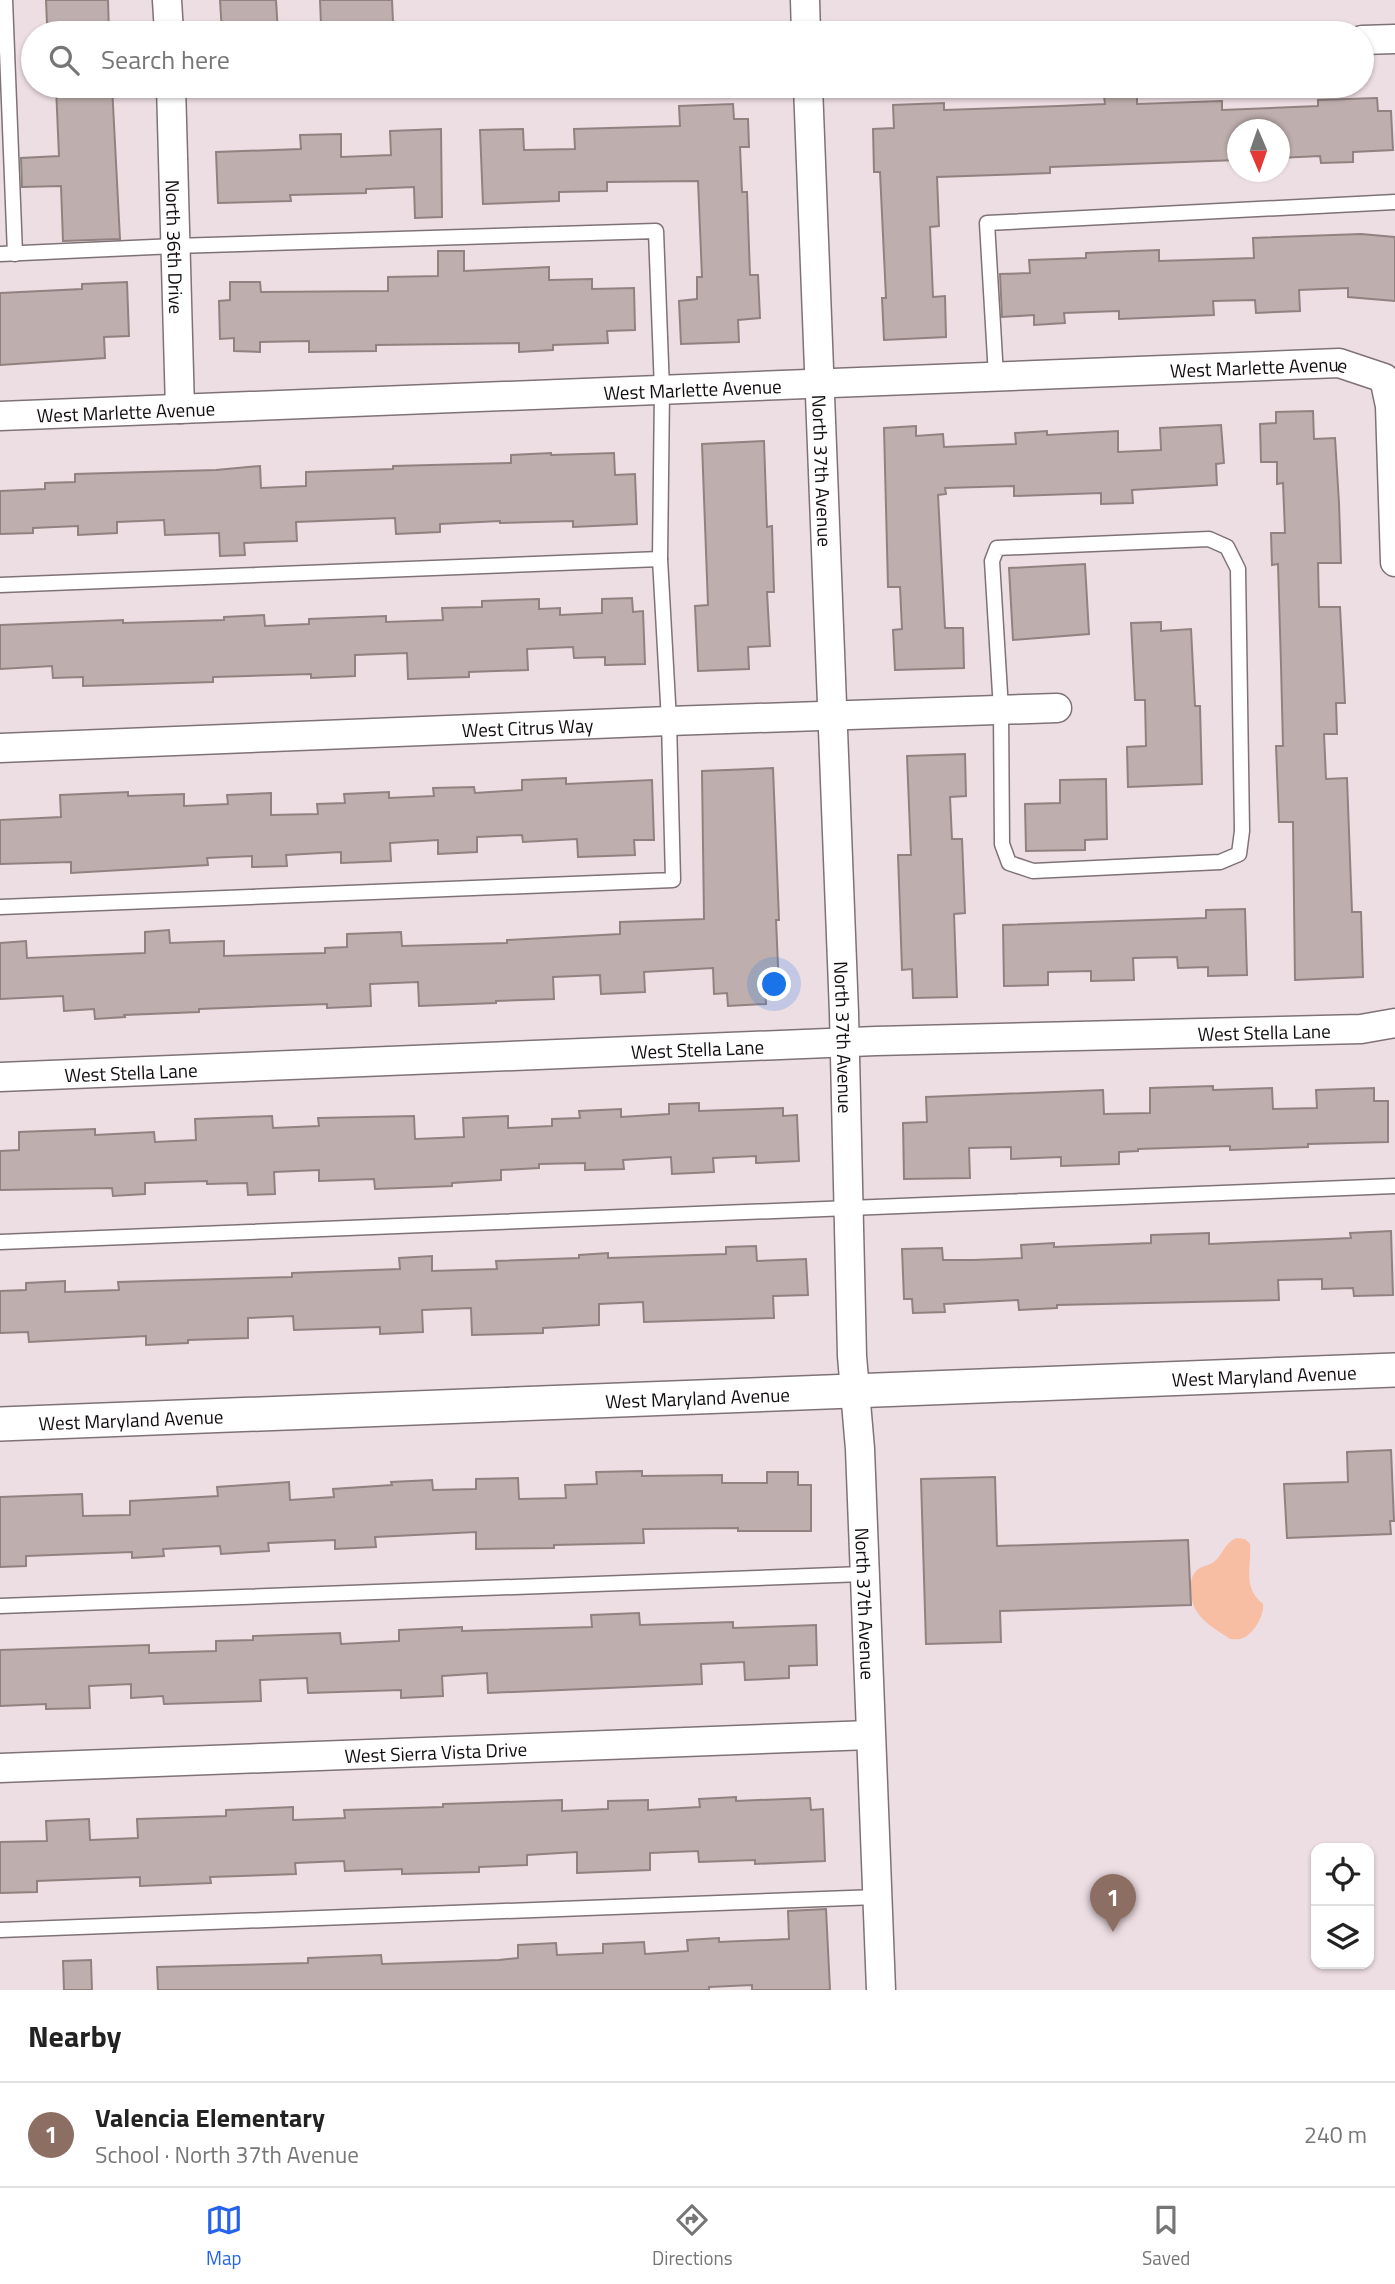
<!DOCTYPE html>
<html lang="en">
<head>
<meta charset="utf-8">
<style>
  body { margin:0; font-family:"Titillium Web",sans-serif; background:#f2f2f2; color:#222 }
  .controls { position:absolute; right:21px; bottom:21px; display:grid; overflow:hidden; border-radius:14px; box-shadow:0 2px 5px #0004 }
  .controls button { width:63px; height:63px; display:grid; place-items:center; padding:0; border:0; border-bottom:2px solid #e0e0e0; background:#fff; color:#222; font:35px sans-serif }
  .compass { position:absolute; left:1227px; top:119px; width:63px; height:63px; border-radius:50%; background:#fff; box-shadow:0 2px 5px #0004; rotate:178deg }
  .you { position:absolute; left:775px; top:985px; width:24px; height:24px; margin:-18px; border:5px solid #fff; border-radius:50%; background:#1a73e8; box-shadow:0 0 0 10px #1a73e833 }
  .badge { display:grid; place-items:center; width:46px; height:46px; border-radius:50%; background:#2563eb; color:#fff; font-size:23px; font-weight:700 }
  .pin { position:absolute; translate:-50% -58px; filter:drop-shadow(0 2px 4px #0008) }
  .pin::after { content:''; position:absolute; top:37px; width:24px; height:21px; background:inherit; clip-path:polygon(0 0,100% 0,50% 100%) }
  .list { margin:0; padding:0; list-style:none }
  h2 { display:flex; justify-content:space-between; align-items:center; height:91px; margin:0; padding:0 28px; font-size:30px }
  h2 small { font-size:23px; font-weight:400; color:#767676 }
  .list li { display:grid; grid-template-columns:46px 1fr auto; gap:21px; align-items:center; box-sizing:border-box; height:105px; padding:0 28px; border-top:2px solid #e0e0e0 }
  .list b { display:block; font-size:26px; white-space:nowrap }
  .list p { margin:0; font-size:23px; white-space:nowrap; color:#767676 }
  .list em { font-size:23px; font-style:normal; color:#767676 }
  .icon { flex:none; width:38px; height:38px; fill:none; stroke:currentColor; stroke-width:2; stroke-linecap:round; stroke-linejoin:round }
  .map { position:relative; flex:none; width:1395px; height:1990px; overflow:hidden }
  .search { position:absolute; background:#fff; box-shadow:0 2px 5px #0004; left:21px; right:21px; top:21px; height:77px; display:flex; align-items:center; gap:18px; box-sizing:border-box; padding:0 24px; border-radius:38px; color:#767676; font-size:26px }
  .sheet { height:196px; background:#fff }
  nav { display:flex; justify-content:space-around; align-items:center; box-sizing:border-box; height:98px; border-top:2px solid #e0e0e0; background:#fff; font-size:19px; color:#767676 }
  nav a { display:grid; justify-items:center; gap:4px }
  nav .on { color:#2563eb }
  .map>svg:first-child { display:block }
</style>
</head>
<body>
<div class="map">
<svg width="1395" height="1990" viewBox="0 0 1395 1990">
  <rect width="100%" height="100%" fill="#eddee3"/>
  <path fill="#f7bea4" d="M1237,1538L1245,1539L1250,1544C1252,1567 1242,1587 1263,1604C1265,1614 1253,1635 1243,1638C1239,1640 1234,1639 1230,1639C1211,1626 1191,1616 1191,1591C1190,1583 1191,1577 1196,1571C1202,1565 1210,1566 1215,1561C1224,1553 1225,1542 1237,1538Z"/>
  <g fill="#beafae" stroke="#918281" stroke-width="2">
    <path d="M46,0H108L109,33H65V23L47,24Z"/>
    <path d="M220,0H276L278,33H222Z"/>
    <path d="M320,0H392L393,22L321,24Z"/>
    <path d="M69,86H112L120,239L63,241L61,186L22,187L21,158L59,156L56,87Z"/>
    <path d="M1137,95V104L1222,101V110L1318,106V100L1377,98L1378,111H1391L1393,150L1353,152V162L1321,163L1320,156L1279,158V130H1237V160L1050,167V173L937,177L939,226L930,227L933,297L945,296L946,337L884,340L882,298H886L880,172H874L873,129L894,128L893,105L944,103V110L1059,106L1105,104L1104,96Z"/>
    <path d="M733,104L734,119H748L749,147H740L742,192H747L750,275H758L760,318L738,320L739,342L681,344L679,301L697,299V277H702L698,181L607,182V191L559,192V201L483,204L480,130L523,129L524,150L575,149L574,129L680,126L679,106Z"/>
    <path d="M441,129L442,217L415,218L414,187L366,189V193L290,195L291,201L218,203L216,152L301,149L300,135L341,134V157L391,155L390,131Z"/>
    <path d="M1361,234L1395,237V301L1348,297V288L1299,290L1300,311L1256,313L1255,300L1213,301L1214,315L1119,319V311L1064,313L1065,323L1034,325V315L1002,317L1000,274L1030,273L1029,260L1086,258V253L1159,250V261L1254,258L1253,238Z"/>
    <path d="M438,251H464V271L549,267V280L592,279V289L634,288L635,330L607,331L608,343L553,345V350L519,352V343L376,345V351L309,352V341L260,342V352L234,351V338L220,339L219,301L230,300V282H260L261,292L388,291V277L438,276Z"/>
    <path d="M127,282L129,336L104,337L105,358L0,365V293L82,289V284Z"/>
    <path d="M1313,411L1314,439L1335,438L1339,503L1341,563H1318L1319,607H1340L1343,663L1345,703H1336L1337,734H1324L1326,779L1347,778L1352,912H1361L1363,977L1295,980L1293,822H1279L1276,746H1283L1281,665L1278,564L1272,565L1271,533H1285L1283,483L1277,484V462H1261L1260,424L1276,423V412Z"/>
    <path d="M1221,425L1224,463L1216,464L1217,485L1132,490L1133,503L1101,504V493L1014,496V486L945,488L946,494L938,495L945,628H963L964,668L895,670L893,630L902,629L900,587H888L884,428L916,426V436L943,434L944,447L1016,444L1015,433L1047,431V435L1118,431V452L1161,450L1160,428Z"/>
    <path d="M764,441L767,527L772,526L774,592H767L770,646L748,647L749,669L698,671L695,606L708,605L702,444Z"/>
    <path d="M551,453V455L614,453L615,475L635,474L637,524L573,527V521L500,523V521L440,524V532L396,534L395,518L296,522L297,541L244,543L245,555L220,556L219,533L165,535L164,520L117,522V533L78,535V526L33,528V533L0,534V491L45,489V483L75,482V474L216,470L260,466L261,488L306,486V472L393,469V466L511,463V455Z"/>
    <path d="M1085,564L1089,634L1013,640L1009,568Z"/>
    <path d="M632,598L633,612L643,611L645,664L605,665V657L574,658L573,647L527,649L528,670L469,672V677L408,679L407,653L355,655V676L311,678V674L213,677V682L83,686V677L53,678L52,666L0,669V625L123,620V623L224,620V617L264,615L265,626L309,624V619L386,616V622L443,620L442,608L482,607V601L539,599V609L560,608V615L602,613V599Z"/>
    <path d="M1161,622V631L1191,629L1195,706H1200L1202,784L1128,787L1127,747L1146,746L1145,700H1135L1131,623Z"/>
    <path d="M965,754L966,796L950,797L952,839H962L965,913L954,914L957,997L913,998L912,969L902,970L898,855H911L907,756Z"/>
    <path d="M773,768L779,920H776L779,988L765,989L766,1004L728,1006L727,993L714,994L713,968L644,972L645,992L601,994L600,975L553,977L554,999L496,1001V1003L419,1006L418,982L370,984L371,1006L327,1008V1004L199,1009V1012L124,1015L125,1017L95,1019L94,1009L64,1011L63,996L0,999V943L26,941L27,958L145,953V932L169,930L170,943L224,941V956L325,953V948L347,947V934L401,932L402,946L507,943V940L620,934V922L704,919L702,771Z"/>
    <path d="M566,778V784L652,780L654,840H634L635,855L578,857L577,839L523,842L522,835L477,837V852L438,854V840L390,843L391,861L341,863V852L286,855L287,866L252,867V856L207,858L208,865L71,873V862L0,864V820L61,817L60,795L128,792V796L184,794V806L228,804L227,795L271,793V815L318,814L317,804L345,803L344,794L389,792V798L434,796L433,788L474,787L475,793L522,790V780Z"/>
    <path d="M1106,779L1107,839L1085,840V850L1026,851L1025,804L1060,803V780Z"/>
    <path d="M1245,909L1247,975L1208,976V967L1178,968L1177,957L1133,958L1134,980L1091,981V971L1048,972V985L1004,986L1003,925L1206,918V910Z"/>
    <path d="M1213,1086V1090L1272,1088L1273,1109L1317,1108L1316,1090L1374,1088V1101H1388V1142L1308,1144V1147L1230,1150V1146L1138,1149V1151L1119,1152V1164L1061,1166V1157L1011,1159V1147L969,1148L970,1178L904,1179L903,1123L927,1122L926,1097L1103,1090L1104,1114L1150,1113V1088Z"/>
    <path d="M699,1103V1111L783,1108V1116L797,1115L799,1161L756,1163V1156L713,1158L714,1172L672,1174L671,1157L623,1160L624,1169L585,1170V1163L539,1164V1168L501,1170V1180L452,1183V1186L375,1189L374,1179L319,1181V1170L274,1172L275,1194L248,1195L247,1183L207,1184V1181L145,1183V1194L113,1196L112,1188L0,1190V1151L19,1150V1132L95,1129V1135L154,1132L155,1142L196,1140L195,1119L272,1116L273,1128L319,1126L318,1118L414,1116L415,1139L464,1137L463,1118L508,1116V1128L552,1126V1119L580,1118L579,1111L621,1109V1117L669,1114V1104Z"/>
    <path d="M1391,1231L1393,1295L1354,1296L1353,1288L1322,1289V1279L1278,1280L1279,1300L1057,1305V1308L1019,1310L1018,1300L944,1304L945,1312L913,1313L912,1299H904L902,1249L942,1248L943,1260H973L1022,1258L1021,1245L1054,1243V1247L1151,1243V1235L1209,1233V1244L1351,1238L1350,1233Z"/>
    <path d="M756,1246L757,1261L806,1259L808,1295L773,1296L774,1318L644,1322L643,1302L599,1304V1325L543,1328V1333L472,1335L471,1308L422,1310L423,1332L380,1334V1327L294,1330L293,1316L248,1318V1338L188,1340V1343L146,1345V1336L29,1342L28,1332L0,1333V1291L26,1290V1283L65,1281V1292L119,1290L118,1282L292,1277V1273L400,1269L399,1258L432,1256V1271L497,1269L496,1261L579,1258V1255L608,1253V1258L726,1254V1247Z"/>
    <path d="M1391,1450L1394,1521H1390L1391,1534L1287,1538L1284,1484L1348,1482L1347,1452Z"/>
    <path d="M642,1471V1476L722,1475V1483H767V1472H798V1485H811V1531H738V1528L643,1529L644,1543L554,1545V1548L476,1549V1532L375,1537L376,1547L335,1549V1540L268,1543L269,1551L221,1554L220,1546L163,1549L164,1556L132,1558V1552L26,1556V1566L0,1567V1497L82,1494L83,1516L130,1515V1501L218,1496L217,1487L289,1482L290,1500L334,1497L333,1489L392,1485L391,1482L432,1480L433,1490L476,1489V1479L518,1478L519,1499L566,1498L565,1485L597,1484L596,1472Z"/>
    <path d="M995,1477L997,1546L1188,1540L1191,1605L1000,1611L1001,1642L926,1644L921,1479Z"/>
    <path d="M639,1613L640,1625L733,1622V1628L816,1625L817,1665L789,1666V1678L745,1680L744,1662L701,1664L702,1684L488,1693L487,1673L442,1676L443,1696L401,1698V1690L308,1693L307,1678L260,1680L261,1701L164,1704L163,1696L131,1698V1684L89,1686L90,1708L46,1709V1704L0,1706V1650L149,1645V1653L216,1651V1641L253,1640V1636L340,1633L341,1644L399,1641V1630L462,1627V1631L592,1627L591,1615Z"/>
    <path d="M736,1797V1801L810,1798L811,1810L823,1809L825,1861L755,1864V1860L699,1862L698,1851L650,1853V1870L577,1873V1852L527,1855V1865L479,1867V1872L402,1874V1869L345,1871L344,1861L295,1863L296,1874L210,1877L211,1883L140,1886V1877L37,1881V1892L0,1893V1842L47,1841L46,1821L89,1819L90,1840L138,1838L137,1819L226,1816V1810L293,1807V1820L345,1818L344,1810L443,1807V1804L476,1803L562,1800V1811L608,1809V1801L648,1800V1810L700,1807L699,1799Z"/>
    <path d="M826,1909L830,1990H752V1985L709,1987V1990H158L157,1967L308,1963V1958L381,1955L382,1964L499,1960L518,1958V1945L556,1943L557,1955L603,1953V1944L644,1942L645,1954L688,1951L687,1940L719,1938V1942L789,1939L788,1911Z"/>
    <path d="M91,1960L92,1990H64L63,1961Z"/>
  </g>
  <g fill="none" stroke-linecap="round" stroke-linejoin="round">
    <defs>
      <g id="service">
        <path d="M5,0L15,254"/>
        <path d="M0,254L175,246L656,231L662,390L660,559L669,721L673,880L0,907"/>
        <path d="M996,376L987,223L1395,202"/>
        <path d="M1209,539L1227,547L1238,569L1242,831L1239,854L1220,862L1033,871L1009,863L1002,844L1001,710L992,561L997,548Z"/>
        <path d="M0,585L660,559"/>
        <path d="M0,1242L1395,1186"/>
        <path d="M0,1606L863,1574"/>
        <path d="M0,1930L877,1897"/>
      </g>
      <g id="minor">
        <path d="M167,0L169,33"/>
        <path d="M805,0L806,33"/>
        <path d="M1362,40L1395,39"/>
        <path id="s1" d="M171,86L180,409"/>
        <path id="s2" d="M808,86L844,1013L852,1356L860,1449L881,1990"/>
        <path id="s3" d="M0,416L1339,363L1384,378L1390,406L1395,562"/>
        <path id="s4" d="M0,748L669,721L1057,708"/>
        <path id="s5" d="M0,1077L876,1041L1361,1029L1395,1023"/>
        <path id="s6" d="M0,1768L870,1735"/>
      </g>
      <g id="tertiary">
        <path id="s7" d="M0,1424L1395,1370"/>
      </g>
    </defs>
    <use href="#service" stroke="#7f7277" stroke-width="17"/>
    <use href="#minor" stroke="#7f7277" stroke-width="31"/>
    <use href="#tertiary" stroke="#7f7277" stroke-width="36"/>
    <use href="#service" stroke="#fff" stroke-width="14"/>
    <use href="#minor" stroke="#fff" stroke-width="28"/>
    <use href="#tertiary" stroke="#fff" stroke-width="33"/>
  </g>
  <g text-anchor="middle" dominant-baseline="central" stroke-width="7" stroke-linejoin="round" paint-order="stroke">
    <g font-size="19" fill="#130e10" stroke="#fff">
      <text stroke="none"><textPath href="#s1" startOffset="161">North 36th Drive</textPath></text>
      <text stroke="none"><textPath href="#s3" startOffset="1260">West Marlette Avenue</textPath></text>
      <text stroke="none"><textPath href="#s3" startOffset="693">West Marlette Avenue</textPath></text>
      <text stroke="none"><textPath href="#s3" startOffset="126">West Marlette Avenue</textPath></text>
      <text stroke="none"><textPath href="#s2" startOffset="385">North 37th Avenue</textPath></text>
      <text stroke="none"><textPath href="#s4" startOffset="528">West Citrus Way</textPath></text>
      <text stroke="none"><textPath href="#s5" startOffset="1265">West Stella Lane</textPath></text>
      <text stroke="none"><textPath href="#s2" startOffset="952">North 37th Avenue</textPath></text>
      <text stroke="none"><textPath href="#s5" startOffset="698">West Stella Lane</textPath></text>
      <text stroke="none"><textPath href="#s5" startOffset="131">West Stella Lane</textPath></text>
      <text stroke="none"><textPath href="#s7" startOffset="1265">West Maryland Avenue</textPath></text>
      <text stroke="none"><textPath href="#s7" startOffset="698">West Maryland Avenue</textPath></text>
      <text stroke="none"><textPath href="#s7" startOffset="131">West Maryland Avenue</textPath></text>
      <text stroke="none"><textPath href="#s2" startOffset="1519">North 37th Avenue</textPath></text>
      <text stroke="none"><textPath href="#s6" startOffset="436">West Sierra Vista Drive</textPath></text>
    </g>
  </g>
</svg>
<div class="controls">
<button><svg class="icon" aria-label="locate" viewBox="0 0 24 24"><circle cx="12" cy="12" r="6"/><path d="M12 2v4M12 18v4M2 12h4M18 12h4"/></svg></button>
<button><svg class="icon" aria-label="layers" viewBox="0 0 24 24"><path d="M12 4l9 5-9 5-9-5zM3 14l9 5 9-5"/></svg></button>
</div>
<svg class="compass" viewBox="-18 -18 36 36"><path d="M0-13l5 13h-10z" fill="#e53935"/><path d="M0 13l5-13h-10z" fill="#767676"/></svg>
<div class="you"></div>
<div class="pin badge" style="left:1113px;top:1932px;background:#8d6e63">1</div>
<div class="search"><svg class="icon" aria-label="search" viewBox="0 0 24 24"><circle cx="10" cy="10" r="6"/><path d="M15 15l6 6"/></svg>Search here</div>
</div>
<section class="sheet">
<h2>Nearby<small></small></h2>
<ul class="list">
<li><span class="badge" style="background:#8d6e63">1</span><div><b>Valencia Elementary</b><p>School · North 37th Avenue</p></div><em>240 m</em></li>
</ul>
</section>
<nav>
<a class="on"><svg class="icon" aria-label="map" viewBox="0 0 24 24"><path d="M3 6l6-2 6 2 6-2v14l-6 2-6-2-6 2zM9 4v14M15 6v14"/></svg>Map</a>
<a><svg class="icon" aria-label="directions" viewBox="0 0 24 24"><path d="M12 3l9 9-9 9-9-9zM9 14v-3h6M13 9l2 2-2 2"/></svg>Directions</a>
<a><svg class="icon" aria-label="saved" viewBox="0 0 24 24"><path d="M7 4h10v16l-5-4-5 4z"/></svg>Saved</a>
</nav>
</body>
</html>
